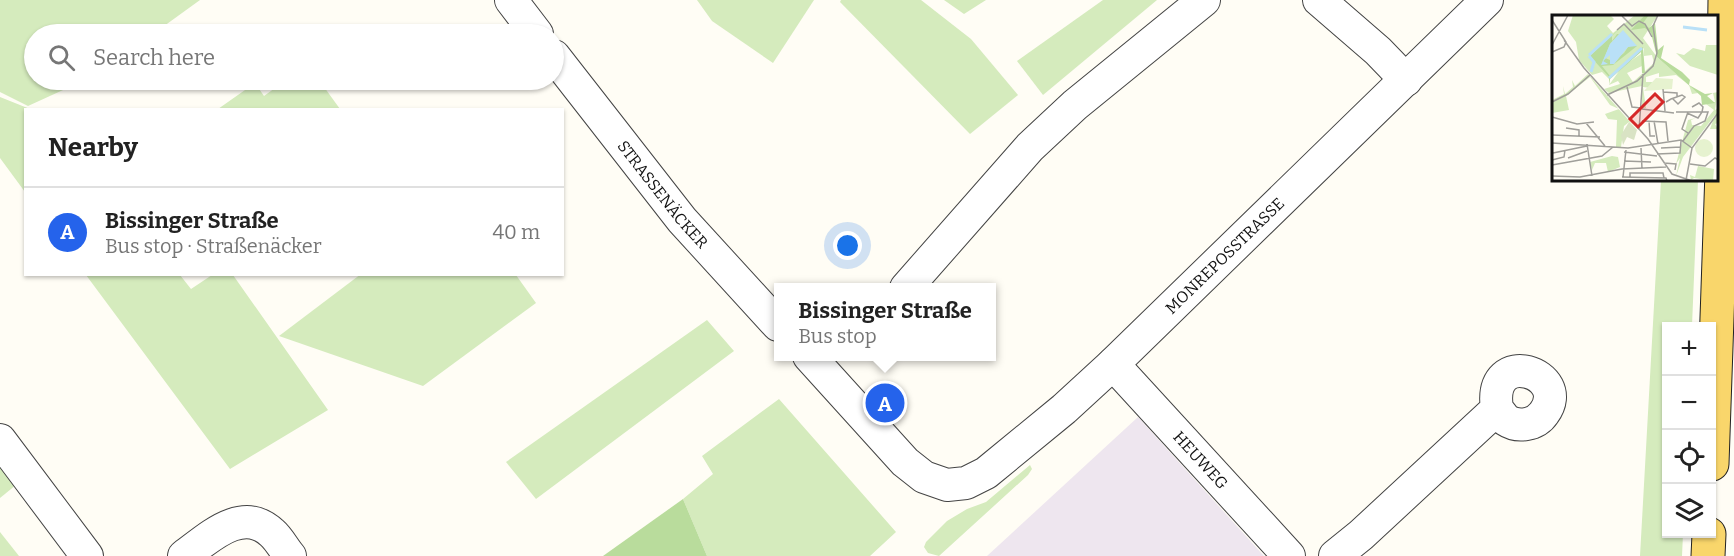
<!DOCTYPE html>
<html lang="en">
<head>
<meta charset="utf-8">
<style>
  body { margin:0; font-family:Bitter,serif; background:#f6f6f6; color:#222 }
  .controls { position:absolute; right:18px; bottom:18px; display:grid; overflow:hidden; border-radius:0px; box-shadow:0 2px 4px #0004 }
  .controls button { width:54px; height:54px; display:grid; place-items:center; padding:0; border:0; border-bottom:2px solid #e0e0e0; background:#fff; color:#222; font:30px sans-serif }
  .you { position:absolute; left:848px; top:246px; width:21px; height:21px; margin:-15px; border:4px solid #fff; border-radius:50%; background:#1a73e8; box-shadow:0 0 0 9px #1a73e833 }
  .badge { display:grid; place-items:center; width:39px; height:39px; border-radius:50%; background:#2563eb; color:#fff; font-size:20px; font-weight:700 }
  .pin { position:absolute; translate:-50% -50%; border:3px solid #fff; box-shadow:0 2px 6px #0006 }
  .popup { position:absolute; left:774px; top:283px; width:222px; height:78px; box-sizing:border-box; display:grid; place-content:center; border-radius:0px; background:#fff; filter:drop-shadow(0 2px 4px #0005); font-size:20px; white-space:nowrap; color:#767676 }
  .popup b { font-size:22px; color:#222 }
  .popup::after { content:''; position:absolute; left:50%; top:100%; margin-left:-12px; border:12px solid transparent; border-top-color:#fff }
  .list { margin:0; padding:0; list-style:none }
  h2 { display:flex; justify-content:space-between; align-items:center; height:78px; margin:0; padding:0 24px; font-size:26px }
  h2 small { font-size:20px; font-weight:400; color:#767676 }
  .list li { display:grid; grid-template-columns:39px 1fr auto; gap:18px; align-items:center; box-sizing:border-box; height:90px; padding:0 24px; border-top:2px solid #e0e0e0 }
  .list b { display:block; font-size:22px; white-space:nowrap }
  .list p { margin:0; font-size:20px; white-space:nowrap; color:#767676 }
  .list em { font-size:20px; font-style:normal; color:#767676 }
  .icon { flex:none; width:33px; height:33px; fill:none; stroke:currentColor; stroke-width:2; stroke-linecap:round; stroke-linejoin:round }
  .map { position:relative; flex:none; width:1734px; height:556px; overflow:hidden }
  .search { position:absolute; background:#fff; box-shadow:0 2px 4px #0004; left:24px; top:24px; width:540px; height:66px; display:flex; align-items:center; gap:15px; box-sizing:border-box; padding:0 21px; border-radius:33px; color:#767676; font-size:22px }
  .panel { position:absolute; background:#fff; box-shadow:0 2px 4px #0004; left:24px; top:108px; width:540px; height:168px; border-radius:0px }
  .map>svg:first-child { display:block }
</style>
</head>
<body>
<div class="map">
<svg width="1734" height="556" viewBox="0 0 1734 556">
  <rect width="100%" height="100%" fill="#fffdf5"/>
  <path fill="#eee6ef" d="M1138,417L1264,556H987Z"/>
  <g fill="#d5ebbd">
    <path d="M0,0H200L153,34H34V80H85L28,106L0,92Z"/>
    <path d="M697,0H814L773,63L712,21Z"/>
    <path d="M841,0H921L971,39L1018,95L970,134L840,2Z"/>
    <path d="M944,0H986L964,14Z"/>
    <path d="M1103,0H1157L1043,95L1017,61Z"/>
    <path d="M286,80H319L340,109H218L255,83L264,96Z"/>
    <path d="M0,97L30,109L26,110L25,192L0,158Z"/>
    <path d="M1661,180H1698L1692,326H1666V534H1683L1682,556H1640Z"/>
    <path d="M361,274L516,275L536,303L423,386L279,336Z"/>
    <path d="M86,275H180L191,289L212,275H233L328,410L230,469Z"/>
    <path d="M707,320L734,351L536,499L506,462Z"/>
    <path d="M779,399L896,532L870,556H707L683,499L713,474L702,456Z"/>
    <path d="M1030,465L1032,469L1028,475L939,556L928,553L924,547L926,542L947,521L967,509L986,502Z"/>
    <path d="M0,466L27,476L0,498Z"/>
    <path d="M0,532L19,556H0Z"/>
  </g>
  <path fill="#b9dc9c" d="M683,499L707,556H603Z"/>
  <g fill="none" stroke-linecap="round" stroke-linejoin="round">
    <defs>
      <g id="minor">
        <path d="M511,0L537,34"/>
        <path d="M1319,0L1378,51L1406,80"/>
        <path id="s1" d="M554,56L682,220L778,325"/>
        <path d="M906,288L1030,147L1075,105L1204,0"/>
        <path id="s2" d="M809,356L905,462L924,477L947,485L966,483L986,473L1064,409L1113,364L1487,0"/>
        <path id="s3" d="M1113,364L1289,556"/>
        <path d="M0,440L87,556"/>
        <path d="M184,556C209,538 242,505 272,533C279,539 284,549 290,556"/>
        <path d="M1335,556L1361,535L1497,409C1487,344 1573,374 1544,413C1536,425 1518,428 1506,420C1503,417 1500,412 1497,409"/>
      </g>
      <g id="primary">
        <path d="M1712,464L1723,142L1725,0"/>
        <path d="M1708,556L1709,534"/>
      </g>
    </defs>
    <use href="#minor" stroke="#444" stroke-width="34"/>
    <use href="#primary" stroke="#222" stroke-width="35"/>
    <use href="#minor" stroke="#fff" stroke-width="32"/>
    <use href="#primary" stroke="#f9d66b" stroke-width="33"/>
  </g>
  <g text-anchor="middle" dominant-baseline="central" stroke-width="6" stroke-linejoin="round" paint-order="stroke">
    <g font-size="16" fill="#111" stroke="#fff">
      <text stroke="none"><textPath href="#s1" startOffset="176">STRASSENÄCKER</textPath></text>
      <text stroke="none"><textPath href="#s2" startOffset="556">MONREPOSSTRASSE</textPath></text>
      <text stroke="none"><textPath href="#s3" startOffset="130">HEUWEG</textPath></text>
    </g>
  </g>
  <g transform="translate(1552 15)">
    <rect width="166" height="166" fill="#fffdf5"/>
    <path d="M21,0H58L62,4L55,11L61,18L83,0H106L91,23L105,42L146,78L140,79L137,70L124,60L107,62V58L94,62V67H100L99,73L91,72L94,93H90V71L57,78L52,74L68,69L66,66L57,70L70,52L90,38V51L75,58L81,67L102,48L100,40L92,41V33L57,64L50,57L40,60L27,45L24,27L16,16ZM154,30H166V60L138,51L124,38L132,40L141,33L153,36ZM36,59L86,116L77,107L72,111L69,132H64L65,105L56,104L53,99L67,94L58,90L38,62L14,81L17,95L0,98V85L12,79L11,71L13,79L21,72L20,65L23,71ZM166,77L163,95L166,93V108L163,109L166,114H158L163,100L131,142L124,161L128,143L124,149L136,105L144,103L139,105L140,110L149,111L162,95L154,89L163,87L161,78ZM60,141L66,142L68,152L56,157L54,148H43L40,155L38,147ZM146,151L162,154L161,166L142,163L139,165L138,160L143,162Z" fill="#d5ebbd"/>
    <path d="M93,0H97L91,8L97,13L103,8L106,35L112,30L109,43L130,57L138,65L137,70L153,79L161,78L155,81L163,88L150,90L149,81L105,42L99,18L93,13L79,15ZM69,12L60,21V26L65,19H67L58,29L50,49L53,43L58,45V40L62,49L68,41L72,38L76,32L81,30L85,31L61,50L50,51L58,61L91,32L93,58H90L89,37L58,64L57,70V62L38,41Z" fill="#b9dc9c"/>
    <path d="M77,107L85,115L82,125L75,122L71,130L69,120Z" fill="#d9e3c4"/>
    <path d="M104,63L121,64L120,74L92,76ZM143 133a9 9 0 1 1 18 0a9 9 0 1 1-18 0Z" fill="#e6f2cf"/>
    <path d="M71,15L85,31L76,32L62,49H58V40L51,46L56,49L49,50L58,29Z" fill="#b9e0f7"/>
    <path fill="none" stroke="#b9e0f7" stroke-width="3" d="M131,12L155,15M37,40L60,19M37,41L42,47L39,57M57,63L90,33"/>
    <path fill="none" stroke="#a09f9a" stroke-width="1.5" d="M70,1L80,11L87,6L93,9L100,22M0,5L14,27L12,32L0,37M65,15L72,9L91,29M12,25L32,53L96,124L120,159L140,166M0,30L16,0M75,72L80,92L89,93M111,74L113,96M111,77L125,78V82M55,80L85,66L101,51L105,38L101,11L106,0M0,87L16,79L38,60M114,87L119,84L130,80L133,82L126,89L121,84M140,92L147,88L151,92L150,97M90,94L122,98M124,97H156L153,106L142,111L131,126M136,97L130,114L136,118M135,98L146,103L150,97M0,102L25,109L42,107M90,106L114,107L116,126M97,106L98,121H103M102,106L106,129M34,108L53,131M14,113L27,115V121M87,115L91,59M0,120L48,122M0,128L76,133L129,125L140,133M35,129L40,161M89,133L90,154M109,133L129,132M72,137L105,141M1,138L35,131M105,139L128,138L129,126M16,143L35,136M0,145L12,142L13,135M72,146L99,147M112,148L124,149L123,155M138,149L153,151L163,143L167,145M0,150L50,141L61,132M0,161L28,162L70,154L114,152M70,162L114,163L115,166M71,162L74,135M78,162V158H111L112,163M134,165L140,133L166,98"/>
    <path fill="#d62828" fill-opacity="0.15" stroke="#d62828" stroke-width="3" d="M103,79L111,87L86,112L78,104Z"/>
    <rect width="166" height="166" fill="none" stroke="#111" stroke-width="3"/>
  </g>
</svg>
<div class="controls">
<button>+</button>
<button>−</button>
<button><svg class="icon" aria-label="locate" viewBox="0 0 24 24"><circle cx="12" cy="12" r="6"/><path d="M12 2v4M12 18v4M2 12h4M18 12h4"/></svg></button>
<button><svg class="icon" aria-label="layers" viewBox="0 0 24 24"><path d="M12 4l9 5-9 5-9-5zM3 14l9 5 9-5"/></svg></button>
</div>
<div class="you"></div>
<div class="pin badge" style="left:885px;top:403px">A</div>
<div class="popup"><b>Bissinger Straße</b>Bus stop</div>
<div class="search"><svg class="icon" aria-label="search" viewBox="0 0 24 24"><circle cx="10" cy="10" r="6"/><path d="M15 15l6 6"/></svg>Search here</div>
<section class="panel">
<h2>Nearby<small></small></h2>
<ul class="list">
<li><span class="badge">A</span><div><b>Bissinger Straße</b><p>Bus stop · Straßenäcker</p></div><em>40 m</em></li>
</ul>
</section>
</div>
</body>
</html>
